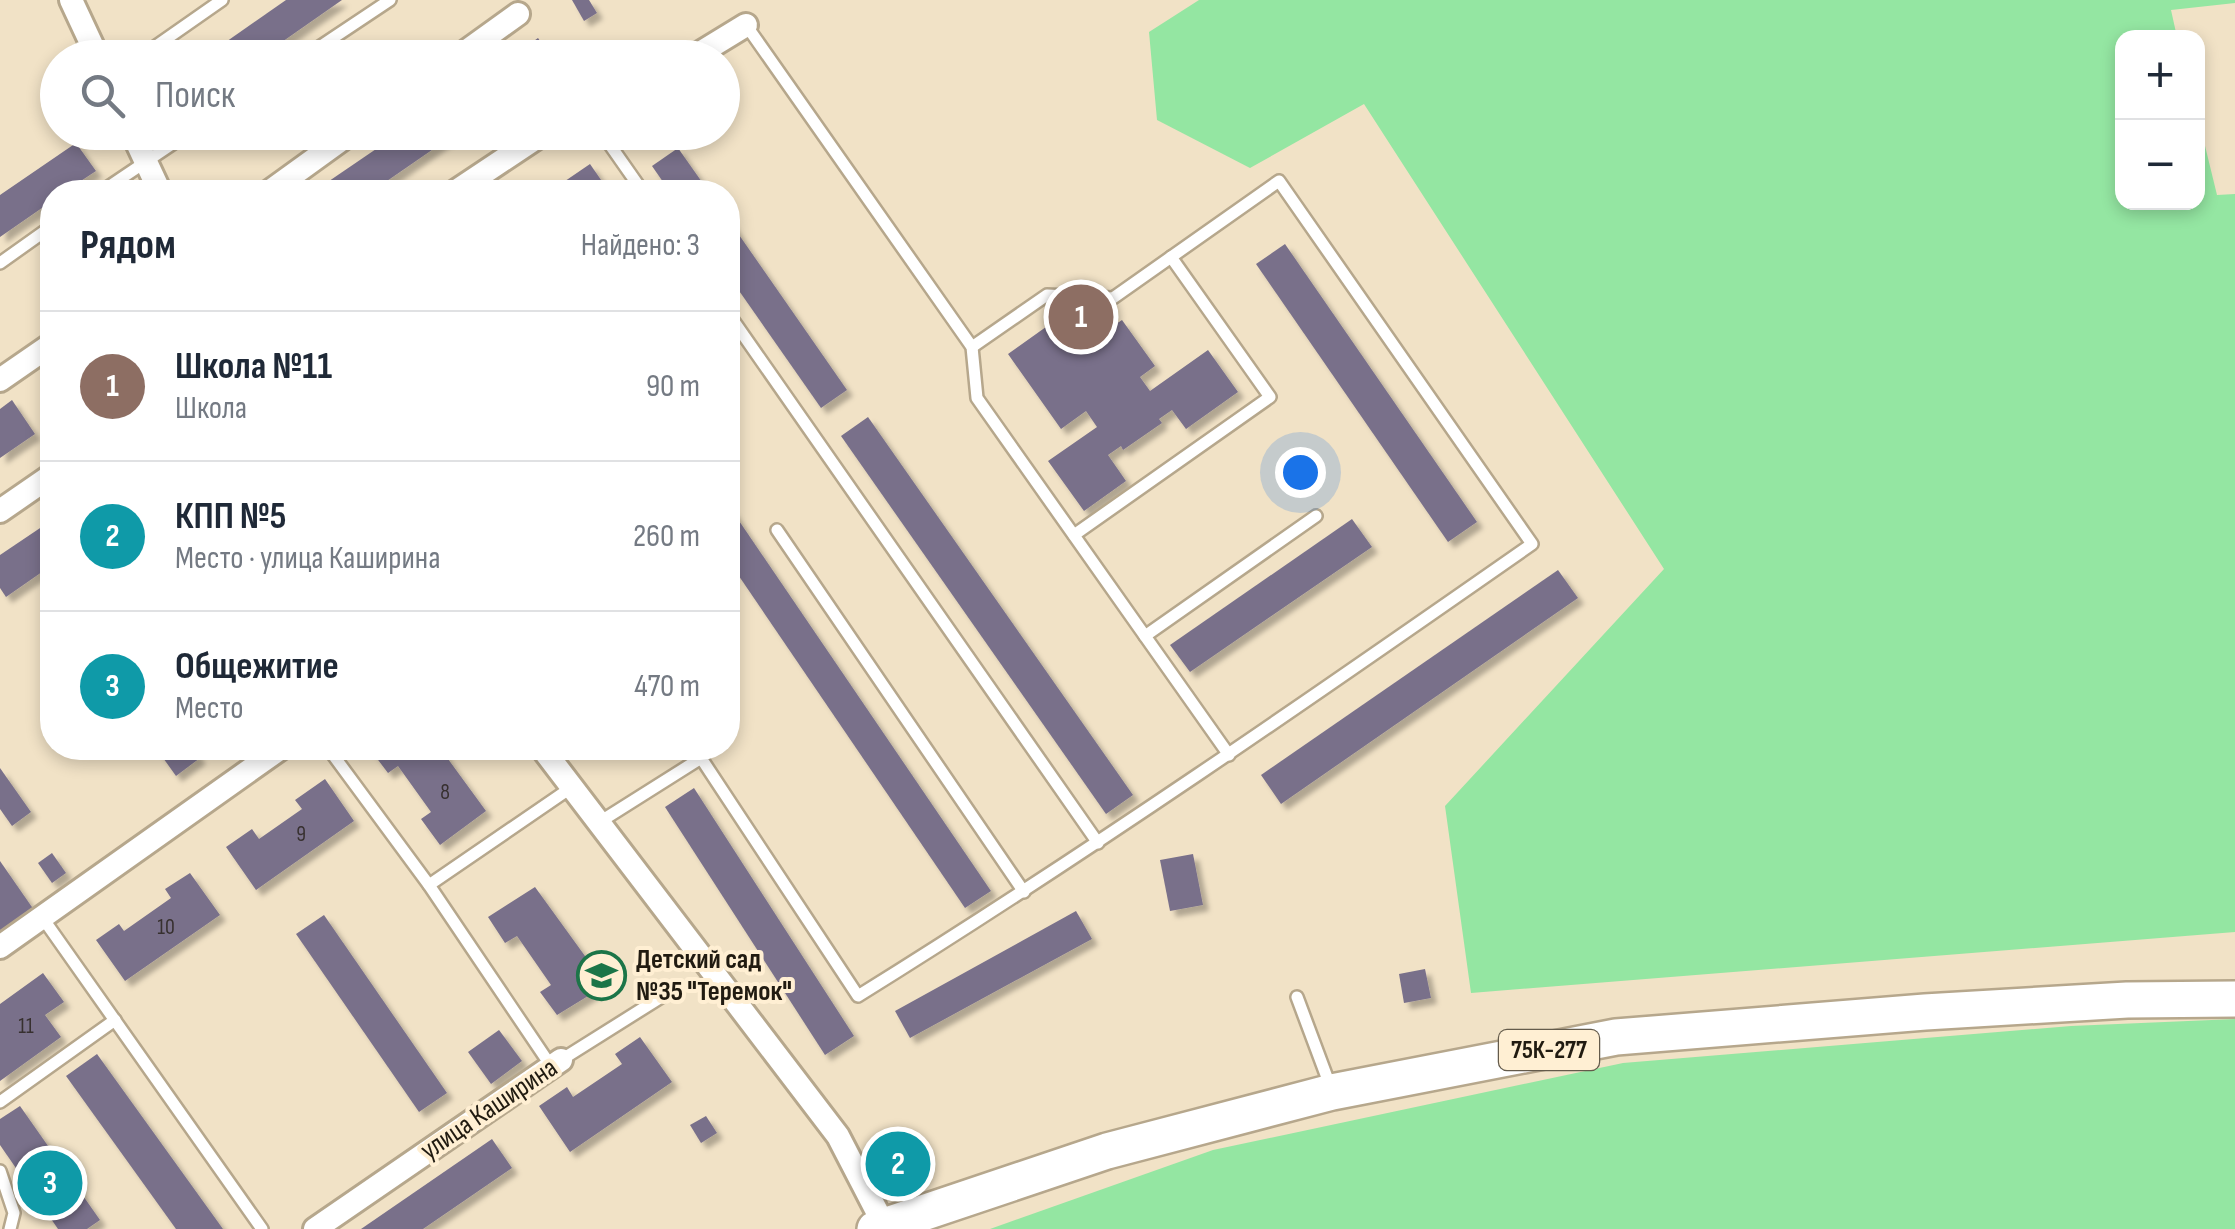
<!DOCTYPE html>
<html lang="ru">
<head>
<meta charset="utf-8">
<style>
  body { margin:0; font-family:"Sofia Sans Condensed",sans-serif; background:#f2f2f3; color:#1f2937 }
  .controls { position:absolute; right:30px; top:30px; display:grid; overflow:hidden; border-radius:20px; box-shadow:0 5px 15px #0003 }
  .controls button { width:90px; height:90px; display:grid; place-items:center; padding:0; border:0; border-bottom:2px solid #e0e1e3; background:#fff; color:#1f2937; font:50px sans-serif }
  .you { position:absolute; left:1300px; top:472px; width:35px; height:35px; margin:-25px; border:8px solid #fff; border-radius:50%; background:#1a73e8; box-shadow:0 0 0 15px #1a73e833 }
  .badge { display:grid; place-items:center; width:65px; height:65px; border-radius:50%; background:#1c7548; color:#fff; font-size:32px; font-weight:700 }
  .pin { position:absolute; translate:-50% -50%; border:5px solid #fff; box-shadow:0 2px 10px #0006 }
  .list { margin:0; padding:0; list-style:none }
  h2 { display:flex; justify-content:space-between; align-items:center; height:130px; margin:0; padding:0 40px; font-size:42px }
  h2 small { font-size:32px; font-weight:400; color:#747a83 }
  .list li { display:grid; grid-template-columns:65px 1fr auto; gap:30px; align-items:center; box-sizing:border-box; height:150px; padding:0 40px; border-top:2px solid #e0e1e3 }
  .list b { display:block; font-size:38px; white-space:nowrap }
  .list p { margin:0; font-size:32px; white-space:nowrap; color:#747a83 }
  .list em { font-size:32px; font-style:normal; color:#747a83 }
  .icon { flex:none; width:55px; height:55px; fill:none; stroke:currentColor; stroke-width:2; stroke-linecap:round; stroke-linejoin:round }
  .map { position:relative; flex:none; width:2235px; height:1229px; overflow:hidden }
  .search { position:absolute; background:#fff; box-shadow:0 5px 15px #0003; left:40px; top:40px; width:700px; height:110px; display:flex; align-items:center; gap:25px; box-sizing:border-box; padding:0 35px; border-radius:55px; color:#747a83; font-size:38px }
  .panel { position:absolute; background:#fff; box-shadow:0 5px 15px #0003; left:40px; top:180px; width:700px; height:580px; border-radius:40px }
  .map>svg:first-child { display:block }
</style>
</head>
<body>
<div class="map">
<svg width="2235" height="1229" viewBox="0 0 2235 1229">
  <defs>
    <filter id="shadow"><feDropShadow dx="6" dy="6" stdDeviation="2.5" flood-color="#0004"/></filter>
  </defs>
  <rect width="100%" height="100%" fill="#f1e2c6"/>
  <g fill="#94e6a2">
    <path d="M1199,0H2235V3L2171,10L2177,37L2122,38V202H2198V117L2217,195L2235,194V932L1471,993L1445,806L1664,569L1364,104L1250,168L1157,120L1149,32Z"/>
    <path d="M2235,1019V1229H990L1213,1150L1623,1063L2071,1026Z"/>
  </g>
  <g fill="#79708a" filter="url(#shadow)">
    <path d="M286,0H342L259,58H203Z"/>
    <path d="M572,0H589L597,13L584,21Z"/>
    <path d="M538,38L552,58H510Z"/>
    <path d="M401,132H458L371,192H313Z"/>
    <path d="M76,143L96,171L64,192H52V201L0,237V195Z"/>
    <path d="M678,148L709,192H670L652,166Z"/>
    <path d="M590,164L608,190L549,192Z"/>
    <path d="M728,219L847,390L821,408L728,275Z"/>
    <path d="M1285,244L1477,522L1448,542L1256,264Z"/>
    <path d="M1067,312L1078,327L1096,315L1107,330L1122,320L1155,366L1140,377L1150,391L1208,350L1238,392L1186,429L1172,410L1159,419L1162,423L1123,450L1121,446L1108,455L1126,481L1084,511L1048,461L1097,427L1086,411L1061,429L1008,354Z"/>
    <path d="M12,400L35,434L0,458V409Z"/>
    <path d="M868,417L1133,795L1106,814L841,436Z"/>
    <path d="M731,509L991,891L965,908L728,560V512Z"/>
    <path d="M1352,519L1372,547L1190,672L1170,645Z"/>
    <path d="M52,520V565L6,597L0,588V555Z"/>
    <path d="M1558,570L1578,598L1281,804L1261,775Z"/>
    <path d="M156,748H192L200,758L176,776Z"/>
    <path d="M369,748H440L486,811L440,845L421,819L431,812L398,766L388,773Z"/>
    <path d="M0,768L31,812L12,826L0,809Z"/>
    <path d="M325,779L354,821L256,890L226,847L252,829L259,839L302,809L295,800Z"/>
    <path d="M694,788L854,1036L825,1055L665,807Z"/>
    <path d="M52,853L66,873L52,883L38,863Z"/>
    <path d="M1193,854L1203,905L1170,911L1160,860Z"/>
    <path d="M0,861L34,910L0,933Z"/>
    <path d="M190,873L220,915L125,981L96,940L119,924L124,931L171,898L165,889Z"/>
    <path d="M535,887L606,985L557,1015L540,992L551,985L517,936L505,943L488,917Z"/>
    <path d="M1076,911L1092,939L910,1038L895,1011Z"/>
    <path d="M324,915L447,1093L419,1112L296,934Z"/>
    <path d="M1425,969L1431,998L1404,1003L1399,974Z"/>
    <path d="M43,973L64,1002L45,1015L61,1037L0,1081V1004Z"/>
    <path d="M499,1030L522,1061L491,1084L468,1052Z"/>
    <path d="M640,1037L672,1082L570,1152L539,1106L567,1087L573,1097L622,1064L615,1054Z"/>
    <path d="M97,1054L223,1229H176L66,1076Z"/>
    <path d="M20,1106L100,1220L87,1229H58L0,1145V1119Z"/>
    <path d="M706,1116L717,1133L701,1143L690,1125Z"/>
    <path d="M492,1139L512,1168L423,1229H361Z"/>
    <path d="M902,1150L912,1169L893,1178L884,1159Z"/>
  </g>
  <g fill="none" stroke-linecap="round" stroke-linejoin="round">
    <defs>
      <g id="service">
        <path d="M746,25L972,347L977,398L1145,636"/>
        <path d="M139,58L222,0"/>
        <path d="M303,58L390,0"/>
        <path d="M601,132L643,192"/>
        <path d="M101,192L190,132"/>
        <path d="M0,263L52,226"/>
        <path d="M728,313L1098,843"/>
        <path d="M777,530L1024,892"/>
        <path d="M1074,535L1270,397L1171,257"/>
        <path d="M328,748L429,885L551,1066"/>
        <path d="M1229,755L1145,636L1316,516"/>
        <path d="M598,823L701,758L858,996C1088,853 1310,699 1532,544L1279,181L1113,298L1047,295L972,347"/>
        <path d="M429,885L572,787"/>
        <path d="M42,917L262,1229"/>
        <path d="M1297,997L1331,1088"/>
        <path d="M561,1060L666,994"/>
        <path d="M0,1102L115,1020"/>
        <path d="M0,1171L14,1213L10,1229"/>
      </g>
      <g id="minor">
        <path d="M71,0L98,58"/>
        <path d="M457,58L518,14"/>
        <path d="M692,58L746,25"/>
        <path d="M132,132L160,192"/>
        <path d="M269,192L352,132"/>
        <path d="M455,192L545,132"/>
        <path d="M0,380L52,344"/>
        <path d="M0,511L52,475"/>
        <path d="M542,748L838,1136L884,1225"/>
        <path d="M0,947L281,748"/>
        <path d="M315,1229L561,1060"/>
      </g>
      <path id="primary" d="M875,1229L1107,1151L1332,1092L1616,1037L1925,1012L2127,1000L2235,999"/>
    </defs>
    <use href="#service" stroke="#b6a78c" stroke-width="16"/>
    <use href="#minor" stroke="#b6a78c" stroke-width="28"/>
    <use href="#primary" stroke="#b6a78c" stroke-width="40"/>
    <use href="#service" stroke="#fff" stroke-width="11"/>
    <use href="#minor" stroke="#fff" stroke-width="22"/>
    <use href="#primary" stroke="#fff" stroke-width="35"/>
  </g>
  <defs>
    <symbol id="school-ring" viewBox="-11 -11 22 22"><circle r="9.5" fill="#ffefd3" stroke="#1c7548" stroke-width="1.5"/><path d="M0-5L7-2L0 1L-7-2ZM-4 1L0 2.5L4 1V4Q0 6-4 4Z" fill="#1c7548"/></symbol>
  </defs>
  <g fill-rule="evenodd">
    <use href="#school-ring" x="574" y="948" width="55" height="55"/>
  </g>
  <g text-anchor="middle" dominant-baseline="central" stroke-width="8" stroke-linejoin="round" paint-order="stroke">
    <g font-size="22" fill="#37302f">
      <text x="445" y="792">8</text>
      <text x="301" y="834">9</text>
      <text x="166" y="927">10</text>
      <text x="26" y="1026">11</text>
    </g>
    <rect fill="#ffefd3" stroke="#645b4b" stroke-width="2.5" x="1499" y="1030" width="100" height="40" rx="8"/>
    <g font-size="25" font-weight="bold" fill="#211b11">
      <text x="1549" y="1050">75К-277</text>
    </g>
    <g font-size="28" font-weight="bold" fill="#211b11" stroke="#ffefd3" text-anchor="start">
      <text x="636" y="959">Детский сад<tspan x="636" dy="32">№35 "Теремок"</tspan></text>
    </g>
    <g font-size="28" fill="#211b11" stroke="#ffefd3">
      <text transform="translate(489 1109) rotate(-34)">улица Каширина</text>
    </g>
  </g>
</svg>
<div class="controls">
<button>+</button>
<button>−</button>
</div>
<div class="you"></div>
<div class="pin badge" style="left:1081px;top:317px;background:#8d6e63">1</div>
<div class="pin badge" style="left:898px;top:1164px;background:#0f9aa8">2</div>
<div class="pin badge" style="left:50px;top:1183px;background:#0f9aa8">3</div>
<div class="search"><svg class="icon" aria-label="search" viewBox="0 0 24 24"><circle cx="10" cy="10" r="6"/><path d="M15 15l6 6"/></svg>Поиск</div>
<section class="panel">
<h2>Рядом<small>Найдено: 3</small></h2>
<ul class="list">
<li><span class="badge" style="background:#8d6e63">1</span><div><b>Школа №11</b><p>Школа</p></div><em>90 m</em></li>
<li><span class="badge" style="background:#0f9aa8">2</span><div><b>КПП №5</b><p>Место · улица Каширина</p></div><em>260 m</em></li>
<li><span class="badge" style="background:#0f9aa8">3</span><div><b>Общежитие</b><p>Место</p></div><em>470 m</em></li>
</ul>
</section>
</div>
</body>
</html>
